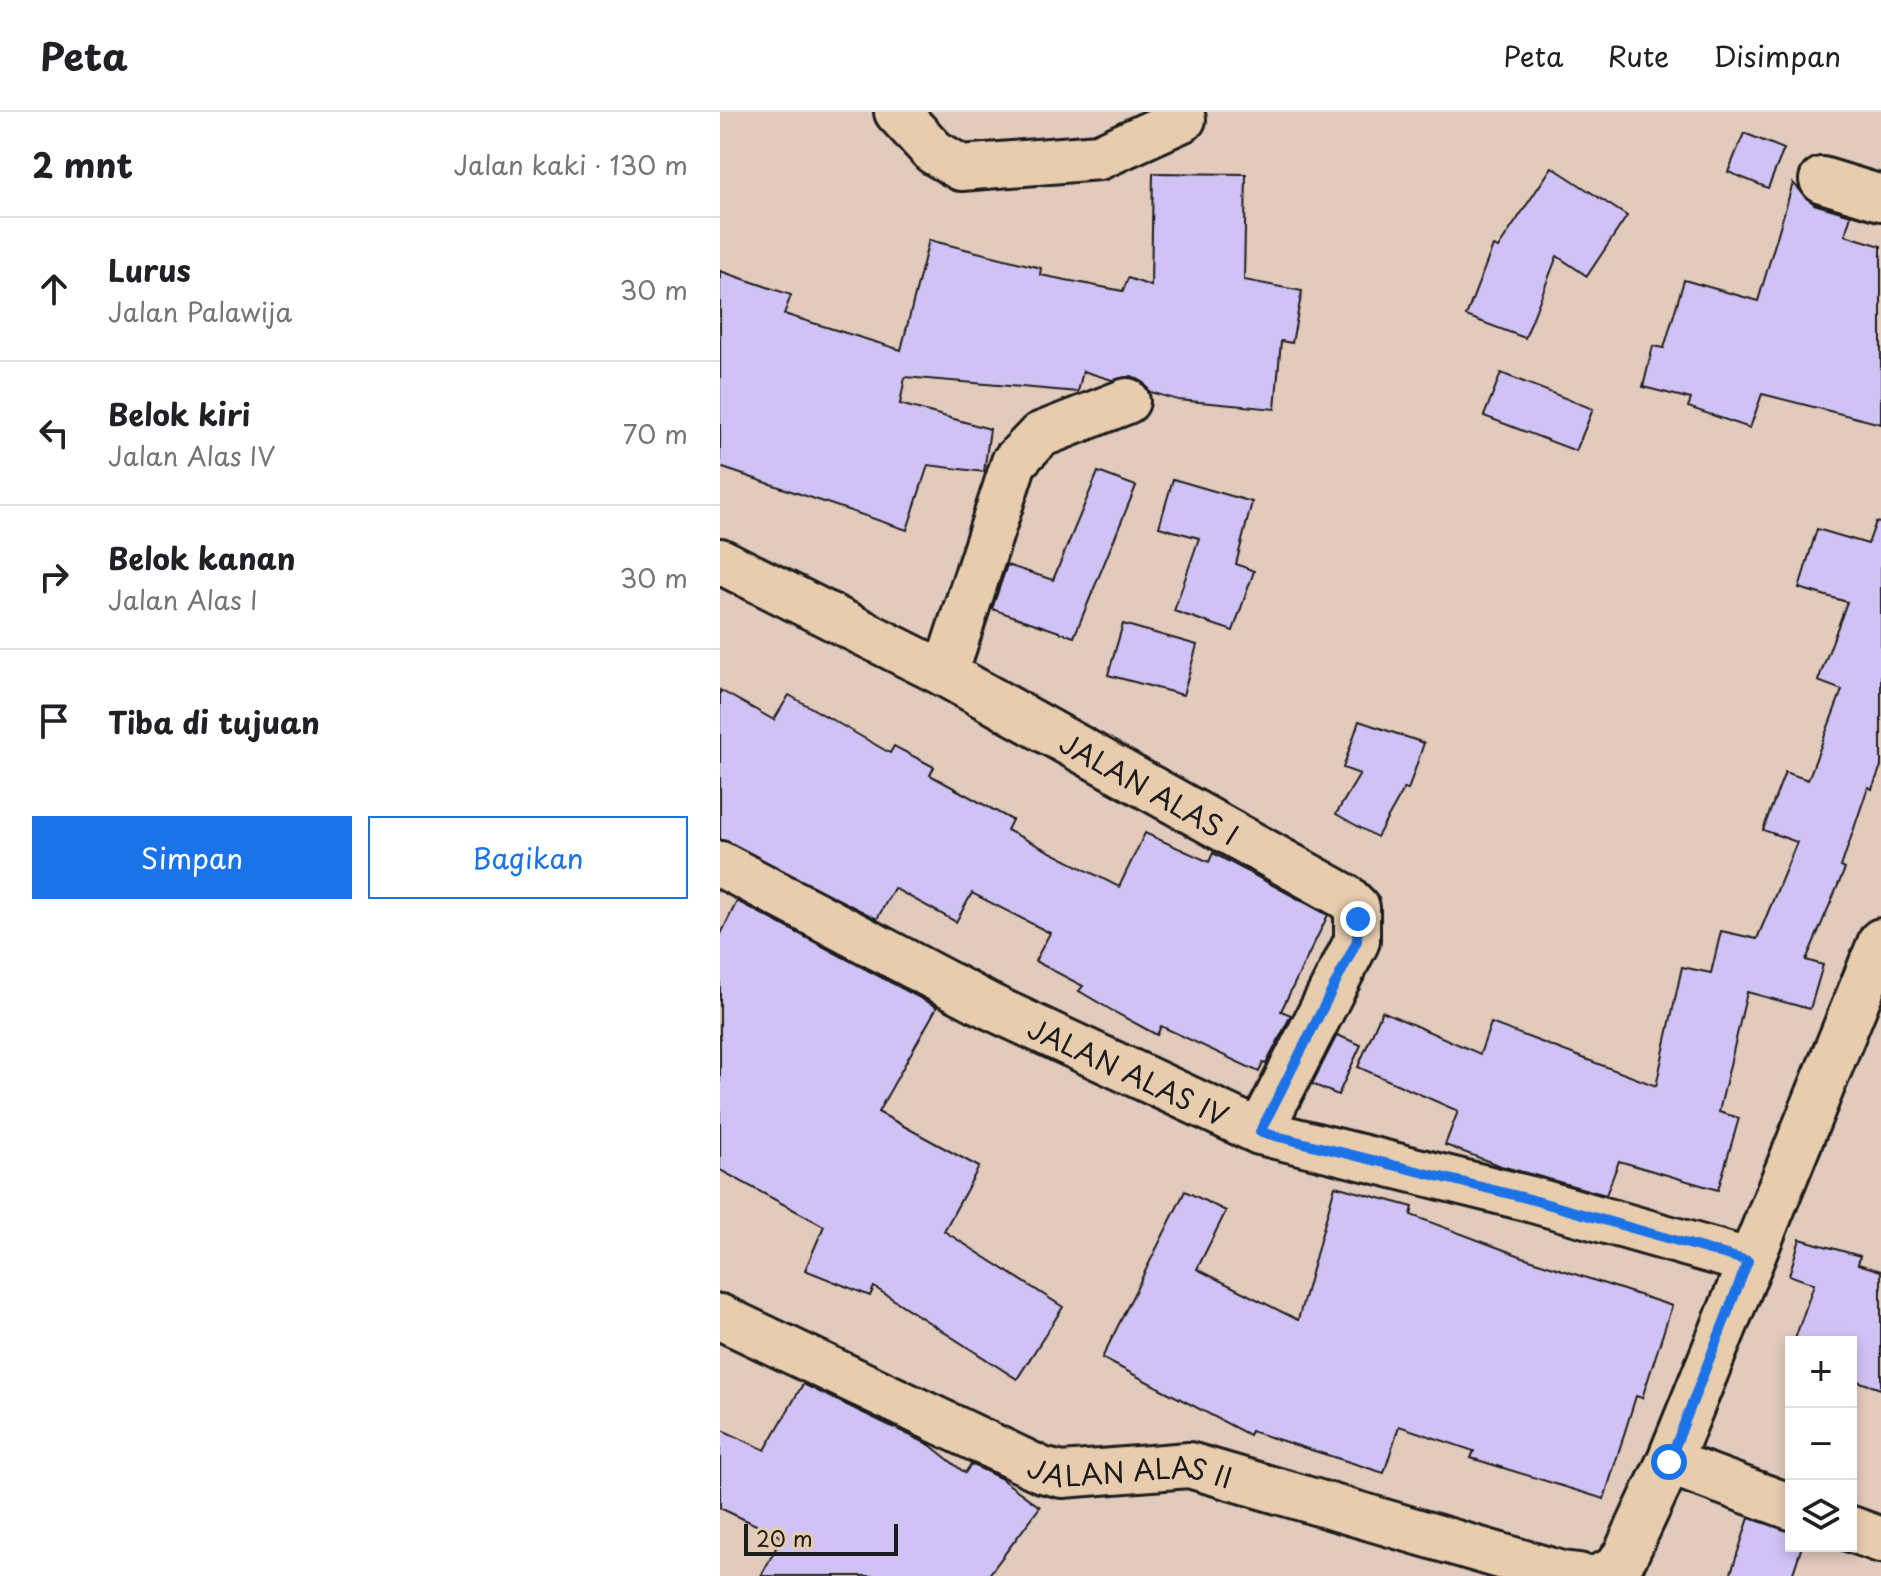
<!DOCTYPE html>
<html lang="id">
<head>
<meta charset="utf-8">
<style>
  body { margin:0; font-family:"Playpen Sans",sans-serif; background:#f6f6f6; color:#202124 }
  .controls { position:absolute; right:24px; bottom:24px; display:grid; overflow:hidden; border-radius:0px; box-shadow:0 4px 12px #0003 }
  .controls button { width:72px; height:72px; display:grid; place-items:center; padding:0; border:0; border-bottom:2px solid #e0e0e0; background:#fff; color:#202124; font:40px sans-serif }
  .scale { position:absolute; left:24px; bottom:20px; width:154px; box-sizing:border-box; padding-left:8px; border:4px solid #1c1c1c; border-top:0; font-size:22px; line-height:28px; white-space:nowrap; color:#1c1c1c; -webkit-text-stroke:6px #e7ccae; paint-order:stroke }
  .stop { position:absolute; width:24px; height:24px; margin:-18px; border:6px solid #1a73e8; border-radius:50%; background:#fff }
  .stop.end { background:#1a73e8; border-color:#fff; box-shadow:0 2px 8px #0008 }
  .list { margin:0; padding:0; list-style:none }
  h2 { display:flex; justify-content:space-between; align-items:center; height:104px; margin:0; padding:0 32px; font-size:34px }
  h2 small { font-size:26px; font-weight:400; color:#757577 }
  .list li { display:grid; grid-template-columns:52px 1fr auto; gap:24px; align-items:center; box-sizing:border-box; height:144px; padding:0 32px; border-top:2px solid #e0e0e0 }
  .list b { display:block; font-size:30px; white-space:nowrap }
  .list p { margin:0; font-size:26px; white-space:nowrap; color:#757577 }
  .list em { font-size:26px; font-style:normal; color:#757577 }
  .actions { display:flex; gap:16px; padding:24px 32px }
  .actions a { flex:1; padding:18px 0; border:2px solid #1a73e8; border-radius:0px; text-align:center; font-size:28px; color:#1a73e8 }
  .actions .main { background:#1a73e8; color:#fff }
  .icon { flex:none; width:44px; height:44px; fill:none; stroke:currentColor; stroke-width:2; stroke-linecap:round; stroke-linejoin:round }
  .map { position:relative; flex:none; width:1161px; height:1464px; overflow:hidden }
  header { display:flex; align-items:center; gap:48px; box-sizing:border-box; height:112px; padding:0 40px; background:#fff; border-bottom:2px solid #e0e0e0 }
  header strong { font-size:38px }
  nav { display:flex; gap:44px; margin-inline-start:auto; font-size:28px }
  main { display:flex }
  aside { flex:1; background:#fff }
  .map>svg:first-child { display:block }
</style>
</head>
<body>
<header>
<strong>Peta</strong>
<nav><a>Peta</a><a>Rute</a><a>Disimpan</a></nav>
</header>
<main>
<aside>
<h2>2 mnt<small>Jalan kaki · 130 m</small></h2>
<ul class="list">
<li><svg class="icon" aria-label="ahead" viewBox="0 0 24 24"><path d="M12 20V5M6 11l6-6 6 6"/></svg><div><b>Lurus</b><p>Jalan Palawija</p></div><em>30 m</em></li>
<li><svg class="icon" aria-label="left" viewBox="0 0 24 24"><path d="M17 20v-9H6M10 6l-5 5 5 5"/></svg><div><b>Belok kiri</b><p>Jalan Alas IV</p></div><em>70 m</em></li>
<li><svg class="icon" aria-label="right" viewBox="0 0 24 24"><path d="M7 20v-9h11M14 6l5 5-5 5"/></svg><div><b>Belok kanan</b><p>Jalan Alas I</p></div><em>30 m</em></li>
<li><svg class="icon" aria-label="arrive" viewBox="0 0 24 24"><path d="M6 21V4h12l-3 4 3 4H6"/></svg><div><b>Tiba di tujuan</b></div></li>
</ul>
<div class="actions"><a class="main">Simpan</a><a>Bagikan</a></div>
</aside>
<div class="map">
<svg width="1161" height="1464" viewBox="0 0 1161 1464">
  <rect width="100%" height="100%" fill="#e2cabc"/>
  <filter id="ink" filterUnits="userSpaceOnUse"><feTurbulence type="fractalNoise" baseFrequency=".0125" numOctaves="2"/><feDisplacementMap in="SourceGraphic" scale="16" xChannelSelector="R" yChannelSelector="G"/><feConvolveMatrix kernelMatrix="1 2 1 2 8 2 1 2 1" color-interpolation-filters="sRGB"/></filter>
  <g filter="url(#ink)">
    <g fill="#d0c2f4" stroke="#1c1c1c" stroke-width="2">
      <path d="M1024,21L1064,37L1048,76L1008,60Z"/>
      <path d="M832,55L907,104L867,164L837,144L805,226L746,204L773,134L778,136Z"/>
      <path d="M433,61L526,62L524,168L582,179L572,231L561,229L555,297L458,288L430,280L423,270L412,264L392,268L363,259L358,280L185,265L180,292L270,317L264,360L208,353L187,418L0,355V159L71,183L64,202L181,238L209,128L321,156L320,163L403,179L408,166L431,174Z"/>
      <path d="M1073,71L1094,92L1131,103L1125,123L1161,134V312L1042,282L1030,316L968,295L971,287L923,275L933,234L944,236L964,168L1038,189Z"/>
      <path d="M781,261L873,297L856,339L764,304Z"/>
      <path d="M378,360L416,374L354,525L272,497L287,453L333,468Z"/>
      <path d="M453,367L532,390L516,452L534,459L513,519L454,499L479,426L439,415Z"/>
      <path d="M1156,410L1161,411V654L1152,677L1148,675L1121,755L1125,757L1086,848L1103,853L1090,897L1027,880L999,1000L1019,1006L998,1078L899,1049L886,1083L781,1054L725,1033L738,999L638,955L662,899L760,942L771,911L936,974L962,855L991,861L1001,819L1037,827L1077,730L1043,718L1065,660L1088,668L1122,578L1098,569L1127,490L1079,476L1097,417L1148,432Z"/>
      <path d="M403,512L477,533L463,583L388,563Z"/>
      <path d="M0,578L54,608L69,583L170,641L174,634L214,655L210,663L292,708L287,718L399,775L425,721L489,750L493,741L608,803L561,899L571,903L546,952L543,951L539,960L441,914L437,923L398,902L359,879L363,874L315,849L330,821L252,781L236,810L174,776L157,807L0,727Z"/>
      <path d="M639,609L704,631L688,678L684,677L657,725L616,702L640,662L623,656Z"/>
      <path d="M17,789L217,895L158,1000L259,1055L224,1119L343,1195L297,1267L154,1175L150,1184L85,1158L104,1114L0,1058V824Z"/>
      <path d="M617,923L641,933L618,983L592,972Z"/>
      <path d="M615,1074L693,1095L691,1103L803,1145L952,1194L922,1286L916,1284L884,1387L751,1346L754,1339L679,1314L664,1361L531,1319L529,1323L382,1246L465,1079L506,1099L477,1157L578,1208Z"/>
      <path d="M1080,1127L1140,1144L1138,1152L1161,1159V1277L1131,1267V1230H1074L1094,1172L1069,1163Z"/>
      <path d="M83,1272L210,1333L245,1361L251,1352L280,1366L320,1395L268,1464H41L62,1425L0,1396V1317L45,1338Z"/>
      <path d="M1029,1406L1071,1419V1434H1082L1072,1464H1010Z"/>
    </g>
    <g fill="none" stroke-linecap="round" stroke-linejoin="round">
      <defs>
        <g id="street">
          <path d="M177,0L214,40L241,56L379,45L463,7"/>
          <path d="M1102,68L1161,86"/>
          <path id="s1" d="M0,449L225,562L626,785L637,796V829L540,1020"/>
          <path d="M225,562L294,350L320,323L407,289"/>
          <path id="s2" d="M0,752L269,894L540,1020L806,1086L1028,1149"/>
          <path id="s3" d="M0,1205L322,1358L342,1363L469,1353L842,1462L859,1464"/>
          <path d="M949,1350L1071,1395"/>
          <path d="M1131,1417L1161,1428"/>
          <path d="M881,1464L894,1458L905,1444L949,1350L1161,829"/>
        </g>
      </defs>
      <use href="#street" stroke="#1c1c1c" stroke-width="50"/>
      <use href="#street" stroke="#e7ccae" stroke-width="44"/>
    </g>
  </g>
  <g fill="none" stroke-linecap="round" stroke-linejoin="round" filter="url(#ink)">
    <path stroke="#1a73e8" stroke-width="10" d="M638,807L637,829L540,1020L806,1086L1028,1149L949,1350"/>
  </g>
  <g text-anchor="middle" dominant-baseline="central" stroke-width="6" stroke-linejoin="round" paint-order="stroke">
    <g font-size="28" fill="#1c1c1c" stroke="#e7ccae">
      <text stroke="none"><textPath href="#s1" startOffset="486">JALAN ALAS I</textPath></text>
      <text stroke="none"><textPath href="#s2" startOffset="458">JALAN ALAS IV</textPath></text>
      <text stroke="none"><textPath href="#s3" startOffset="446">JALAN ALAS II</textPath></text>
    </g>
  </g>
</svg>
<div class="controls">
<button>+</button>
<button>−</button>
<button><svg class="icon" aria-label="layers" viewBox="0 0 24 24"><path d="M12 4l9 5-9 5-9-5zM3 14l9 5 9-5"/></svg></button>
</div>
<div class="scale">20 m</div>
<div class="stop" style="left:949px;top:1350px"></div>
<div class="stop end" style="left:638px;top:807px"></div>
</div>
</main>
</body>
</html>
